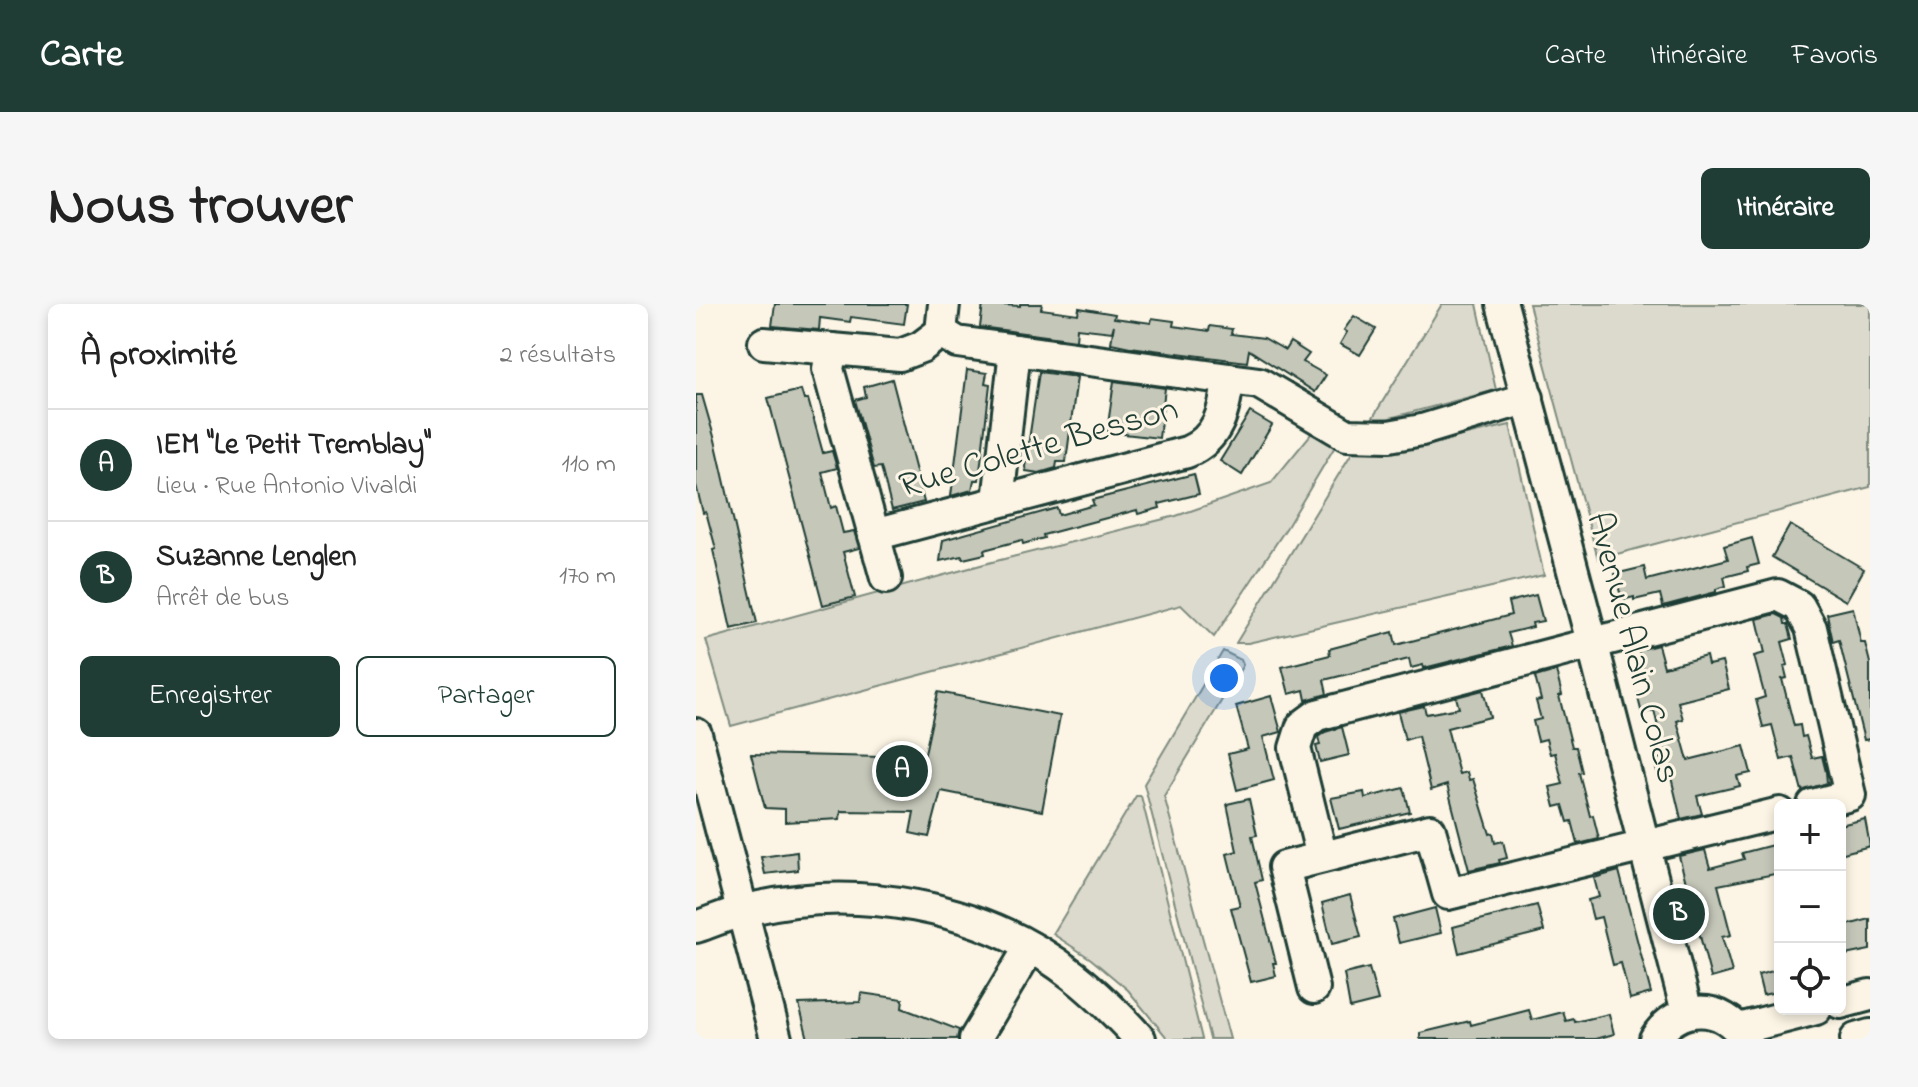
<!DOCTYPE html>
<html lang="fr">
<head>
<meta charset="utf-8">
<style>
  body { margin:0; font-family:"Indie Flower",sans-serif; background:#f6f6f6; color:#222 }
  .controls { position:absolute; right:24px; bottom:24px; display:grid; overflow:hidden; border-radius:12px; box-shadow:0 4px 12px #0003 }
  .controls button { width:72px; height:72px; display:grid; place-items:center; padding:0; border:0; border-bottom:2px solid #e0e0e0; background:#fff; color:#222; font:40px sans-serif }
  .you { position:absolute; left:528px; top:374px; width:28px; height:28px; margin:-20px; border:6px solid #fff; border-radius:50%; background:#1a73e8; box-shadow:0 0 0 12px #1a73e833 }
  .badge { display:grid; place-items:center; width:52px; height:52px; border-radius:50%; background:#1f3d34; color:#fff; font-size:26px; font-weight:700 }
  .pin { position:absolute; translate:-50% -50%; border:4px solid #fff; box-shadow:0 2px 8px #0006 }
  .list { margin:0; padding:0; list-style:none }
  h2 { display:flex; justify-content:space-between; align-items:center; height:104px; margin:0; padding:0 32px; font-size:34px }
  h2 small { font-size:26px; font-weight:400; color:#767676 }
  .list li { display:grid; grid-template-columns:52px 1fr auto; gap:24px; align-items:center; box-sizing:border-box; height:112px; padding:0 32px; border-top:2px solid #e0e0e0 }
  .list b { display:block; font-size:30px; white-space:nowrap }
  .list p { margin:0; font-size:26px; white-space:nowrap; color:#767676 }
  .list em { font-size:26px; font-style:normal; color:#767676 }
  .actions { display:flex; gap:16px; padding:24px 32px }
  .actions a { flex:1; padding:18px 0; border:2px solid #1f3d34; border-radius:12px; text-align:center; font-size:28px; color:#1f3d34 }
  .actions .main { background:#1f3d34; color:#fff }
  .icon { flex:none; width:44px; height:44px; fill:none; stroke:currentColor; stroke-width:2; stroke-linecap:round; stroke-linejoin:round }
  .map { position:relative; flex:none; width:1174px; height:735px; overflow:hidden; border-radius:12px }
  header { display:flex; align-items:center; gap:48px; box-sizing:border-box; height:112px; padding:0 40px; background:#1f3d34; color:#fff }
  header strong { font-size:38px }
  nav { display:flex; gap:44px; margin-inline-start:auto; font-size:28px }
  .intro { display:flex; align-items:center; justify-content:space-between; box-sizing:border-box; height:192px; padding:0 48px }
  h1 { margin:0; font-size:56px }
  .button { padding:20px 36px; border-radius:12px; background:#1f3d34; color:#fff; font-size:28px; font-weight:700 }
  main { display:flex; gap:48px; padding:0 48px }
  aside { flex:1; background:#fff; border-radius:12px; box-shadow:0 4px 12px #0003 }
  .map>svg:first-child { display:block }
</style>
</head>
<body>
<header>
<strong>Carte</strong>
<nav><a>Carte</a><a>Itinéraire</a><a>Favoris</a></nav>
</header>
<div class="intro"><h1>Nous trouver</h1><a class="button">Itinéraire</a></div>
<main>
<aside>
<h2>À proximité<small>2 résultats</small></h2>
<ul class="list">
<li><span class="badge">A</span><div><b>IEM &quot;Le Petit Tremblay&quot;</b><p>Lieu · Rue Antonio Vivaldi</p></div><em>110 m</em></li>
<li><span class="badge">B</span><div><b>Suzanne Lenglen</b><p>Arrêt de bus</p></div><em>170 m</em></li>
</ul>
<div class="actions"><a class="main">Enregistrer</a><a>Partager</a></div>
</aside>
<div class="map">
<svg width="1174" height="735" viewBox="0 0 1174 735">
  <rect width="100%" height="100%" fill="#fcf5e5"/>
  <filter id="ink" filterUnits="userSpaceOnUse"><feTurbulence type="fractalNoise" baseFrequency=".0125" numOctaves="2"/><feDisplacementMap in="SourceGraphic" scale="16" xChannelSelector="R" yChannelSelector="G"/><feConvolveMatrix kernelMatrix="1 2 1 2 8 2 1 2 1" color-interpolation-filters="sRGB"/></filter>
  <g filter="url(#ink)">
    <g fill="#dcdacc" stroke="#7e8c80" stroke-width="2">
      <path d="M746,0H781L800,86L694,114L676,115Z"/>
      <path d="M833,0H1174V183L902,255Z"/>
      <path d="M814,121L848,271L552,339H540L657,147H700Z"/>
      <path d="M619,125L641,139L591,223L518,333L485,301L35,422L10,336L292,259L480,212L575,179Z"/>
      <path d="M527,347L545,356L547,361L468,492L534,735H514L448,480Z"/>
      <path d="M440,492H445L506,735H472L432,686L395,655L357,630Z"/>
    </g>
    <g fill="#c5c7b9" stroke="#1f3d34" stroke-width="2">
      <path d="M79,0H211L208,20L155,13L154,18L124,14L123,26L76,22Z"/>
      <path d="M287,0L324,2V0H346L345,5L382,10L383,4L419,10L418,14L455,19L456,14L478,17L477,22L513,27L514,22L536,25L535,30L568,34L589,46L594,38L613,50L607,58L630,71L619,88L553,46L551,58L434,43L415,39L418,21L416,28L381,24L380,36L284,23Z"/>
      <path d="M658,12L680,25L664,51L644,40L651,28L648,26Z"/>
      <path d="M271,66L291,69L289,79L294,80L283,176H278L276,186L255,192Z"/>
      <path d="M343,68L381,73L370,158H361L360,164L343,169L330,167L329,163Z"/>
      <path d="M196,75L228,198L196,206L185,163L178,164L159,96L170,93L168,83Z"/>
      <path d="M418,77L469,84L463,134L411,128Z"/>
      <path d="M105,86L108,96L112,95L127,149L136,147L141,164L126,168L135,204L140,202L147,229L158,227L163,244L147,248L159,293L127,301L72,94Z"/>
      <path d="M0,91H6L19,136L61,319L35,325L17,246L20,245L10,208L7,209L0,181Z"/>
      <path d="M554,108L576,121L546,171L524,157Z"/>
      <path d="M498,170L503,190L463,200L464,204L442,210L441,206L403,216L347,231L348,234L327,240L326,236L288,246L289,250L267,255L266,252L244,257L247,236L361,204L363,211L398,201L396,196Z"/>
      <path d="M1094,221L1168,265L1150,297L1076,253Z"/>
      <path d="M1056,234L1063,260L1051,263L1052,267L1028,273L1030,282L1020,285V288L967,302L964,290L938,296V293L926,296L919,270L948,263L951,276L1032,255L1028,242Z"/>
      <path d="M840,291L847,317L836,319L837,323L812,329L816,342L728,364L727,361L715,364L713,355L628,376L631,390L610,396L608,386L593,390L586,363L634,351L633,345L697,328L700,341L815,311L812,298Z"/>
      <path d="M1157,304L1165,339H1169L1174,359V435L1168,436L1143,336L1137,338L1131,310Z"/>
      <path d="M1080,310L1088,314L1089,320H1092L1096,335L1086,338L1092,361L1088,362L1091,374L1086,375L1098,422L1104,421L1106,433L1110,432L1116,454L1126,452L1130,468L1131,479L1106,487L1097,453L1085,456L1076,421L1067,423L1060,396L1069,393L1058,352L1069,349L1061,315Z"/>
      <path d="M962,341L968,363L1010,352L1012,361L1026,358L1033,385L982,398L987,415L981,417L992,456L1048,442L1055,469L1041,472L1044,482L1001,492L1006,510L985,515L975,473L963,476L958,456L969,453L958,406L946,410L941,390L953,387L942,346Z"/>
      <path d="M860,367L866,391L863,392L876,443H880L886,468L883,469L894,512L897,511L903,535L882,540L876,517L872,518L867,501L859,503L854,483L867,480L859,449L854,450L850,435L842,437L837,417L845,415L840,397L845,396L839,373Z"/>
      <path d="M787,386L794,413L751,424L763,470L771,468L773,476L777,475L794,530L797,529L799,539L807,537L811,554L803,556L804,559L773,566L751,481L735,486L722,432L709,436L702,408L728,402L730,410L763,404L760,393Z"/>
      <path d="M242,388L364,412L346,507L245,487L233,533L214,529L218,508L145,507L144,515L89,518V505L69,504L55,450L228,454Z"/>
      <path d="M575,392L585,428L567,433L578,476L541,486L532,450L552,445L540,402Z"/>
      <path d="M646,423L653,451L624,458L620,442L624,441L622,433L629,428Z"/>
      <path d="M708,484L714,508L643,525L635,494L668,488L669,494Z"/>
      <path d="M553,495L561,531L556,532L566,576L559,578L580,659H577L580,672L555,678L535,604L544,602L531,550L541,547L531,500Z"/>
      <path d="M1169,515L1174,542L1144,550V521Z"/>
      <path d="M1084,539V569L1022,581L1035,631L1026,633L1036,668L1015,674L983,552L1009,546L1014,564L1048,555L1046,549Z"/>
      <path d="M101,548L102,566L69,570L65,553Z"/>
      <path d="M923,567L955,689L934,695L925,659L917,661L905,613L897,615L892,596L903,593L898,574Z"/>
      <path d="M654,591L665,633L636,640L626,599Z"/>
      <path d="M841,601L848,627L763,649L757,623Z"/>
      <path d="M739,604L745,629L703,639L697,615Z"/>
      <path d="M1174,615V646L1144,652V623Z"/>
      <path d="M673,664L682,697L654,704L648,670Z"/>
      <path d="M1084,665V687L1067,691L1062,671Z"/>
      <path d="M165,689L207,695L206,704L263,726L261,735H112L103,700L164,698Z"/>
      <path d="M833,706L836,716L867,708L870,717L878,715L879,718L913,710L918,730L900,735H724V729L774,717L775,721Z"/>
    </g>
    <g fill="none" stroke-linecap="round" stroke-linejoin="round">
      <defs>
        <g id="minor">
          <path d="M806,0L896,338L991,708"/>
          <path d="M245,28L261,38L563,79L651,131L693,132L726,126L832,94"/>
          <path d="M68,39L204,51L225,43L245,28L248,0"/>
          <path d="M136,45L132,65L190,274"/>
          <path d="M302,197L319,46"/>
          <path d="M178,231L491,148C522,135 529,107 532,75"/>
          <path d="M0,430L80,735"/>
          <path d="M626,553L599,444L606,422L621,411L1082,291L1103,302L1115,324L1154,491L1117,501"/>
          <path d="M0,623C15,618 31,611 46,607C157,578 287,600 378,672C402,691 423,712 444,735"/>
          <path d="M618,684L588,563L734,526L752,590L1084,509"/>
          <path d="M1144,699L1174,691"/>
          <path d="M1043,725L1120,705"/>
          <path d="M279,735L334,643"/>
          <path d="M959,735C981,699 1027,698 1049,735"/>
          <path d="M1160,735L1174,731"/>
        </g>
      </defs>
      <use href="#minor" stroke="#1f3d34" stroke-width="36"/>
      <use href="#minor" stroke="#fcf5e5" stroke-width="30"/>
    </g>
  </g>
  <g text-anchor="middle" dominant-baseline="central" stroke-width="6" stroke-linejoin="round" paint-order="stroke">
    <g font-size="36" fill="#1f3d34" stroke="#fcf5e5">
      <text transform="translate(343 145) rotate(-16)">Rue Colette Besson</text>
      <text transform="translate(936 344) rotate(75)">Avenue Alain Colas</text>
    </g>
  </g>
</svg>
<div class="controls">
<button>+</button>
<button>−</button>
<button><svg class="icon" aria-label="locate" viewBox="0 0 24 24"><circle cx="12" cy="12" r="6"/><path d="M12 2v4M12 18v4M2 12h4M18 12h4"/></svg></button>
</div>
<div class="you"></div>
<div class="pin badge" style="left:206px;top:467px">A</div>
<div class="pin badge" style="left:983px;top:610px">B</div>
</div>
</main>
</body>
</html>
